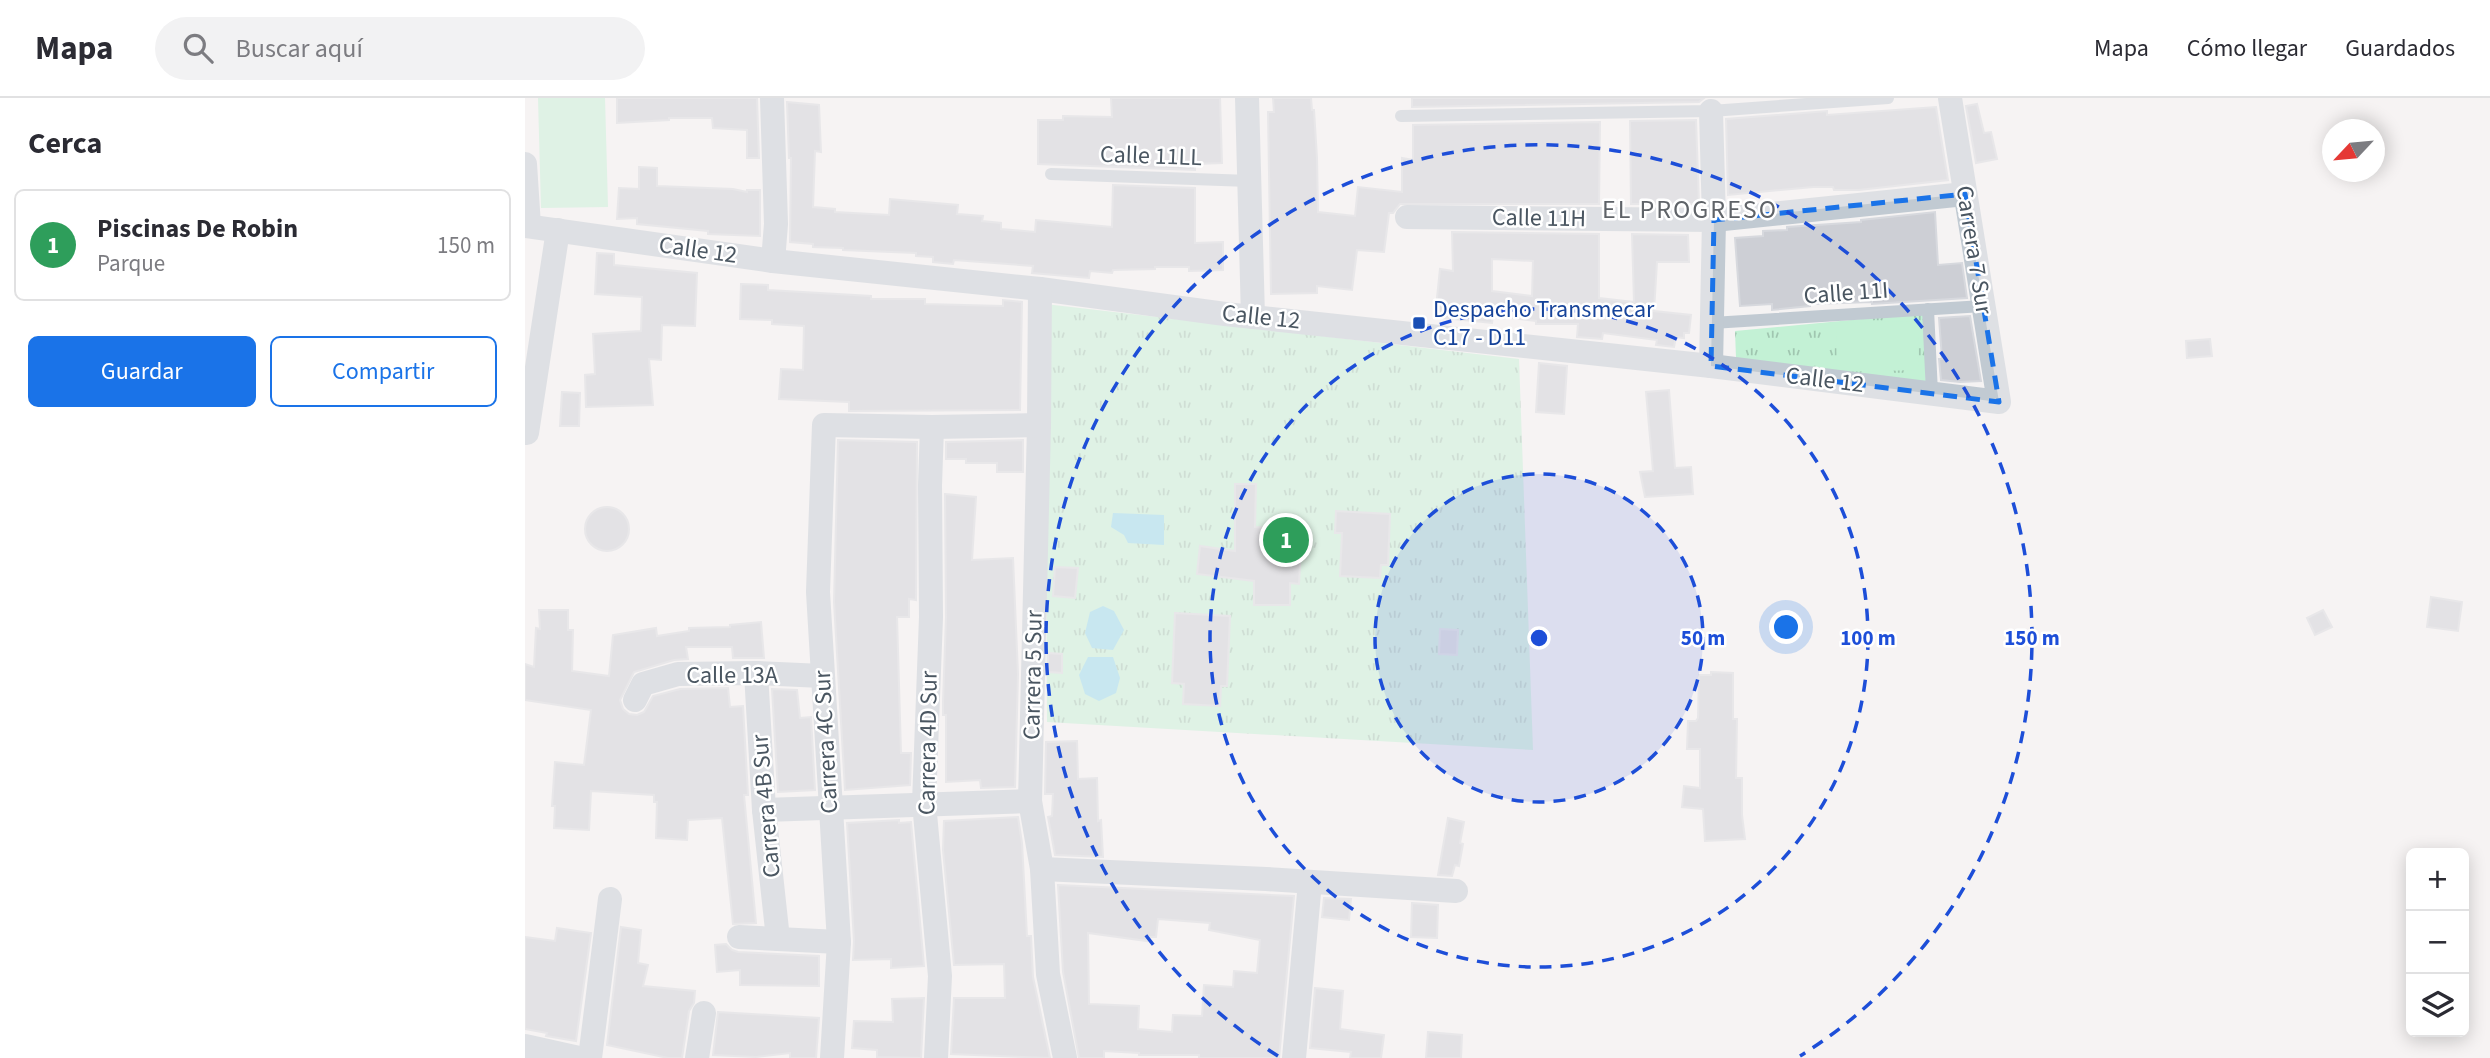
<!DOCTYPE html>
<html lang="es">
<head>
<meta charset="utf-8">
<style>
  body { margin:0; font-family:"Source Sans 3",sans-serif; background:#f2f2f3; color:#2b2b33 }
  .controls { position:absolute; right:21px; bottom:21px; display:grid; overflow:hidden; border-radius:10px; box-shadow:0 4px 18px #0003 }
  .controls button { width:63px; height:63px; display:grid; place-items:center; padding:0; border:0; border-bottom:2px solid #e1e1e2; background:#fff; color:#2b2b33; font:35px sans-serif }
  .compass { position:absolute; left:1797px; top:21px; width:63px; height:63px; border-radius:50%; background:#fff; box-shadow:0 4px 18px #0003; rotate:244deg }
  .you { position:absolute; left:1262px; top:530px; width:24px; height:24px; margin:-18px; border:5px solid #fff; border-radius:50%; background:#1a73e8; box-shadow:0 0 0 10px #1a73e833 }
  .badge { display:grid; place-items:center; width:46px; height:46px; border-radius:50%; background:#1a73e8; color:#fff; font-size:23px; font-weight:700 }
  .pin { position:absolute; translate:-50% -50%; border:4px solid #fff; box-shadow:0 2px 7px #0006 }
  .list { margin:0; padding:0; list-style:none }
  h2 { display:flex; justify-content:space-between; align-items:center; height:91px; margin:0; padding:0 28px; font-size:30px }
  h2 small { font-size:23px; font-weight:400; color:#7c7c81 }
  .list li { display:grid; grid-template-columns:46px 1fr auto; gap:21px; align-items:center; box-sizing:border-box; height:112px; margin:0 14px 14px; padding:0 14px; border:2px solid #e1e1e2; border-radius:10px }
  .list b { display:block; font-size:26px; white-space:nowrap }
  .list p { margin:0; font-size:23px; white-space:nowrap; color:#7c7c81 }
  .list em { font-size:23px; font-style:normal; color:#7c7c81 }
  .actions { display:flex; gap:14px; padding:21px 28px }
  .actions a { flex:1; padding:16px 0; border:2px solid #1a73e8; border-radius:10px; text-align:center; font-size:24px; color:#1a73e8 }
  .actions .main { background:#1a73e8; color:#fff }
  .icon { flex:none; width:38px; height:38px; fill:none; stroke:currentColor; stroke-width:2; stroke-linecap:round; stroke-linejoin:round }
  .map { position:relative; flex:none; width:1965px; height:960px; overflow:hidden }
  header { display:flex; align-items:center; gap:42px; box-sizing:border-box; height:98px; padding:0 35px; background:#fff; border-bottom:2px solid #e1e1e2 }
  header strong { font-size:33px }
  nav { display:flex; gap:38px; margin-inline-start:auto; font-size:24px }
  .search { width:490px; height:63px; background:#f2f2f3; display:flex; align-items:center; gap:18px; box-sizing:border-box; padding:0 24px; border-radius:38px; color:#7c7c81; font-size:26px }
  main { display:flex }
  aside { flex:1; background:#fff }
  .map>svg:first-child { display:block }
</style>
</head>
<body>
<header>
<strong>Mapa</strong>
<div class="search"><svg class="icon" aria-label="search" viewBox="0 0 24 24"><circle cx="10" cy="10" r="6"/><path d="M15 15l6 6"/></svg>Buscar aquí</div>
<nav><a>Mapa</a><a>Cómo llegar</a><a>Guardados</a></nav>
</header>
<main>
<aside>
<h2>Cerca<small></small></h2>
<ul class="list">
<li><span class="badge" style="background:#2e9e5b">1</span><div><b>Piscinas De Robin</b><p>Parque</p></div><em>150 m</em></li>
</ul>
<div class="actions"><a class="main">Guardar</a><a>Compartir</a></div>
</aside>
<div class="map">
<svg width="1965" height="960" viewBox="0 0 1965 960">
  <defs>
    <pattern id="grass-tufts" width="24" height="20" patternUnits="userSpaceOnUse" patternTransform="scale(1.75)"><rect width="24" height="20" fill="#c3f1d5"/><path d="M3 7l-1-3M5 7V3M7 7l1-3M15 17l-1-3M17 17v-4M19 17l1-3" fill="none" stroke="#a0c6b0"/></pattern>
  </defs>
  <rect width="100%" height="100%" fill="#f5f3f3"/>
  <g fill="url(#grass-tufts)">
    <path d="M520,206L994,261L1008,652L522,624Z"/>
    <path d="M1399,215L1401,286L1211,260L1210,233Z"/>
  </g>
  <g fill="#c3f1d5">
    <path d="M13,0H80L83,109L16,110Z"/>
    <path d="M1393,223L1394,272L1312,274L1311,225Z"/>
  </g>
  <g fill="#90daee">
    <path d="M588,415L639,417V447L603,445L599,437L586,429Z"/>
    <path d="M578,508L589,513L599,532L588,552L567,550L560,535L565,514Z"/>
    <path d="M563,559H588L595,580L591,595L574,603L560,596L554,577Z"/>
  </g>
  <g fill="#cdcfd5" stroke="#d7d9de" stroke-width="2" fill-rule="evenodd">
    <path d="M92,0H232L234,60H222V32L188,30L187,20H144V22L92,25Z"/>
    <path d="M586,0H695L697,65L670,66V72L513,66V22H538V18L587,19Z"/>
    <path d="M748,0H786L787,12H789L792,60L793,114L830,118L833,89L877,94V60L888,62V27L1075,24L1074,106H875L868,115H864L859,154L832,152L827,192L792,188V195L746,196L743,14H749Z"/>
    <path d="M887,0H1179L1174,4L887,9Z"/>
    <path d="M262,4L294,7L296,54L290,53L288,109L310,111V114L364,117L365,101L433,107L432,116L458,118L457,123L476,125V131L510,134L511,122L587,129L588,87L670,90V145L698,144V172L664,173V169H630V171L588,172L587,175L565,173L564,180L507,175L508,168L429,162L428,166L408,164V159L391,158V155L318,152V150L288,149V146L265,144L266,60H264Z"/>
    <path d="M1452,6L1459,35L1466,34L1472,61L1451,65L1441,8Z"/>
    <path d="M1411,9L1423,82L1334,92H1309L1308,89H1288L1203,97L1201,21L1302,13V17Z"/>
    <path d="M1171,22L1174,106H1106L1105,23Z"/>
    <path d="M114,69L132,70V88L208,91L222,94V92H235V138L183,136V133L112,126V120L92,121L94,90L114,91Z"/>
    <path d="M1410,114L1413,167L1437,165L1442,200L1347,206V204L1285,206V208L1247,212V206L1215,208L1210,140L1238,138V133L1262,132V129L1336,124V122Z"/>
    <path d="M927,134L1074,136V200L1109,204L1107,136L1163,137L1164,164H1132L1129,213L1166,217L1164,235H1159V240L1151,239L1149,249L1131,247L1132,242L1078,235L1077,241L1052,239L1053,226H1011V223L968,218L967,225L910,219L915,171L928,173ZM967,161L1008,163L1007,198L967,193Z"/>
    <path d="M72,155L89,156V167L172,175L170,228L137,227L136,262L124,261L128,307L61,309L60,277L70,276L68,236L116,233L117,199L70,196Z"/>
    <path d="M216,186L243,187V192L346,198V201H400V206L478,208V202L497,204L495,312L324,313V304L254,301L256,271L278,272L279,228L247,226V222L215,221Z"/>
    <path d="M1445,218L1456,283L1435,284L1416,282L1414,261H1417L1414,220Z"/>
    <path d="M1685,241L1687,258L1662,260L1661,243Z"/>
    <path d="M1014,265L1042,268L1039,316L1011,314Z"/>
    <path d="M1144,292L1150,370L1166,369L1168,396L1120,399L1115,374L1128,373L1121,294Z"/>
    <path d="M37,294L55,295L54,328H35Z"/>
    <path d="M313,342L392,344L391,502L384,501V519H372L376,655H386L385,687L320,692L309,504Z"/>
    <path d="M498,342V374H472V365H441V361H421V344Z"/>
    <path d="M710,386H731L730,429L777,432L774,486L765,485V507H729V483L672,476L675,448L710,453Z"/>
    <path d="M420,396L451,399L447,462L488,460L493,576L490,689L456,690L455,682L421,684V617H418V604L421,519Z"/>
    <circle cx="82" cy="431" r="22"/>
    <path d="M811,413L865,416L863,467H856L855,480L815,478L817,435H810Z"/>
    <path d="M530,469L553,470L550,500L528,498Z"/>
    <path d="M1906,499L1937,504L1933,533L1902,529Z"/>
    <path d="M14,512H43V532H48L47,573L84,578L88,537L131,530L132,538L164,533V530L205,529V527L236,524L239,560H208L207,549H161L163,561L149,562L109,574L95,602L98,611L104,616L112,617L119,614L128,598L155,591L203,590L205,609L218,608L223,697H219L231,825L208,826L197,720L163,722L162,742L131,740L132,704H129V697L66,693L64,732L29,730L30,708H27L30,664L59,667L66,612L0,602V566L9,569L11,530L15,531Z"/>
    <path d="M1798,512L1807,529L1790,537L1782,520Z"/>
    <path d="M650,515L705,518L702,588H696L695,608L658,606L659,586L647,585Z"/>
    <path d="M915,531L933,532L932,557L914,556Z"/>
    <path d="M523,555L537,556V575L523,574Z"/>
    <path d="M1186,574L1208,575V621H1212L1211,680H1217V717L1220,741L1180,743L1178,711L1157,709L1159,688L1175,690V651H1162L1163,623H1171L1173,620L1174,577H1186Z"/>
    <path d="M247,591L272,592L275,620L286,619L290,692L253,694Z"/>
    <path d="M552,643L553,681L572,680L573,723L576,722L578,759L530,757L523,719L527,718L528,696H520L521,644Z"/>
    <path d="M493,719L497,745L502,838H506L508,879L525,960L426,956L429,900H480L479,866L429,867L418,752L419,723Z"/>
    <path d="M923,720L939,724L935,745L938,746L934,768L930,767L927,778L913,777Z"/>
    <path d="M374,722V725L386,724L399,868L366,870V861L328,862L329,843L322,725Z"/>
    <path d="M533,787L769,798L754,960H674V957H614V955L579,953V960H554L538,874ZM633,821L685,825L684,832L735,842L732,875L709,873L708,889L679,887L677,918L648,917L647,934L613,931L614,908L564,906L563,835L622,843V839H631Z"/>
    <path d="M799,800L826,801L824,822L797,819Z"/>
    <path d="M887,805L913,807L912,840L886,839Z"/>
    <path d="M96,829L116,832L113,865L123,867L118,888L170,893L169,905L164,913L157,960H143L82,947Z"/>
    <path d="M32,830L66,835L51,943L21,938L22,935L0,931V839L30,843Z"/>
    <path d="M201,846L207,852L213,854L294,858V888L215,887V872L192,874L190,847Z"/>
    <path d="M790,890L818,893L815,931L859,937L856,960H825L826,954L785,950Z"/>
    <path d="M399,900L396,960L352,959V952L327,950L329,923L368,924L367,901Z"/>
    <path d="M193,914L294,920L291,960H265V955L231,959L188,957Z"/>
    <path d="M903,934L937,937L936,960H901Z"/>
  </g>
  <g fill="none" stroke-linecap="round" stroke-linejoin="round">
    <g stroke="#c1cad2" stroke-width="12">
      <path d="M876,18L1186,13L1363,0"/>
      <path d="M526,76L725,83"/>
      <path d="M1403,211L1407,295"/>
      <path d="M1187,225L1458,208"/>
    </g>
    <g stroke="#c1cad2" stroke-width="24">
      <path d="M247,0L251,126L248,163"/>
      <path d="M722,0L728,219"/>
      <path d="M1186,13L1189,122L1186,268"/>
      <path d="M0,66L4,128"/>
      <path d="M882,119L1189,122L1440,96"/>
      <path d="M0,128L248,163L515,191L700,216L1186,268L1474,304L1425,0"/>
      <path d="M515,191L514,327L505,703L517,771L523,876L540,960"/>
      <path d="M407,329L405,387L406,519L399,705L415,878L411,960"/>
      <path d="M0,335H2L33,132"/>
      <path d="M231,575L239,712L253,841"/>
      <path d="M110,602L118,586L153,576L231,575L297,578"/>
      <path d="M239,712L505,703"/>
      <path d="M517,771L741,781L931,793"/>
      <path d="M214,839L314,844"/>
      <path d="M0,948L54,960"/>
      <path d="M65,960L85,801"/>
      <path d="M172,960L179,915"/>
      <path d="M307,960L314,844L293,494L299,327L407,329L514,327"/>
      <path d="M769,960L785,784"/>
    </g>
  </g>
  <path d="M0 0H1965V960H0ZM1440,96L1474,304L1186,268L1189,122Z" fill="#f5f3f3" fill-opacity=".55" fill-rule="evenodd"/>
  <path fill="none" stroke="#1a73e8" stroke-width="5" stroke-dasharray="14 9" stroke-linejoin="round" d="M1440,96L1474,304L1186,268L1189,122Z"/>
  <circle cx="1014" cy="540" r="164" fill="#1d4ed8" fill-opacity=".12"/>
  <g fill="none" stroke="#1d4ed8" stroke-width="3.5" stroke-dasharray="12 9">
    <circle cx="1014" cy="540" r="164"/>
    <circle cx="1014" cy="540" r="329"/>
    <path d="M753 958A493 493 0 1 1 1275 958"/>
  </g>
  <rect fill="#1a4fb4" stroke="#fff" stroke-width="2.5" x="887" y="218" width="14" height="14" rx="3.5"/>
  <g text-anchor="middle" dominant-baseline="central" stroke-width="5" stroke-linejoin="round" paint-order="stroke">
    <g font-size="24" fill="#4a5661" stroke="#fff">
      <text transform="translate(626 58) rotate(2)">Calle 11LL</text>
      <text transform="translate(1014 120) rotate(1)">Calle 11H</text>
      <text transform="translate(173 152) rotate(8)">Calle 12</text>
      <text transform="translate(1449 152) rotate(81)">Carrera 7 Sur</text>
      <text transform="translate(1321 195) rotate(-4)">Calle 11I</text>
      <text transform="translate(736 219) rotate(6)">Calle 12</text>
      <text transform="translate(1300 282) rotate(7)">Calle 12</text>
      <text x="207" y="577">Calle 13A</text>
      <text transform="translate(508 577) rotate(-89)">Carrera 5 Sur</text>
      <text transform="translate(301 644) rotate(-93)">Carrera 4C Sur</text>
      <text transform="translate(403 645) rotate(-89)">Carrera 4D Sur</text>
      <text transform="translate(241 708) rotate(-95)">Carrera 4B Sur</text>
    </g>
    <g font-size="24" fill="#164399" stroke="#fff" text-anchor="start">
      <text x="908" y="211">Despacho Transmecar<tspan x="908" dy="28">C17 - D11</tspan></text>
    </g>
    <g font-size="26" letter-spacing="2" fill="#5f6368" stroke="#fff">
      <text x="1165" y="111">EL PROGRESO</text>
    </g>
  </g>
  <circle cx="1014" cy="540" r="10" fill="#1d4ed8" stroke="#fff" stroke-width="3.5"/>
  <g font-size="21" text-anchor="middle" font-weight="bold" fill="#1d4ed8" stroke="#fff" stroke-width="5" stroke-linejoin="round" paint-order="stroke">
    <text x="1178" y="547">50 m</text>
    <text x="1343" y="547">100 m</text>
    <text x="1507" y="547">150 m</text>
  </g>
</svg>
<div class="controls">
<button>+</button>
<button>−</button>
<button><svg class="icon" aria-label="layers" viewBox="0 0 24 24"><path d="M12 4l9 5-9 5-9-5zM3 14l9 5 9-5"/></svg></button>
</div>
<svg class="compass" viewBox="-18 -18 36 36"><path d="M0-13l5 13h-10z" fill="#e53935"/><path d="M0 13l5-13h-10z" fill="#7c7c81"/></svg>
<div class="you"></div>
<div class="pin badge" style="left:761px;top:442px;background:#2e9e5b">1</div>
</div>
</main>
</body>
</html>
